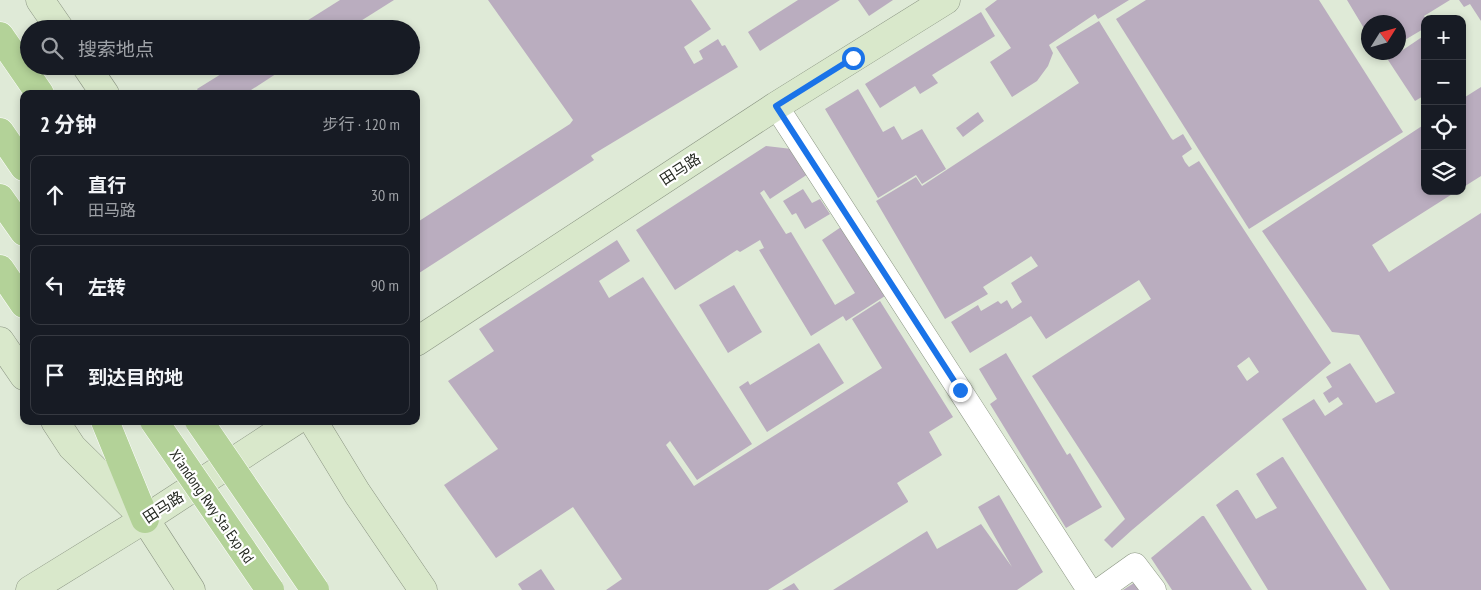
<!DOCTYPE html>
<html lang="zh">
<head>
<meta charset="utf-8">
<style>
  body { margin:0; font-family:"PT Sans Narrow","Noto Sans SC",sans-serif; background:#242831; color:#f1f3f6 }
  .controls { position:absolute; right:15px; top:15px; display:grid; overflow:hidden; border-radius:10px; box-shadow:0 2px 8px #0003 }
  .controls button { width:45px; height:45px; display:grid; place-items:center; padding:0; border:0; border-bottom:1px solid #363941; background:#171b24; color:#f1f3f6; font:25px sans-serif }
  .compass { position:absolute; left:1361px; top:15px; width:45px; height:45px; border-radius:50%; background:#171b24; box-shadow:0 2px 8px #0003; rotate:53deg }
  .stop { position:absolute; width:15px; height:15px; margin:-11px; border:4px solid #1a73e8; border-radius:50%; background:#fff }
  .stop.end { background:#1a73e8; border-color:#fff; box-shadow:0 1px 5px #0008 }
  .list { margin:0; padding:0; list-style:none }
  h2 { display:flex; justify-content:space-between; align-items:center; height:65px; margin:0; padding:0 20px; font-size:21px }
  h2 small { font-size:16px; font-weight:400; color:#9ea1a6 }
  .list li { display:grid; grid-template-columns:32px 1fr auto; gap:15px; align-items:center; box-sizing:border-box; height:80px; margin:0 10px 10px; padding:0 10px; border:1px solid #363941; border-radius:10px }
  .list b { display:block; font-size:19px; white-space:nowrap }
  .list p { margin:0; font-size:16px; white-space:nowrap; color:#9ea1a6 }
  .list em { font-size:16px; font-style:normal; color:#9ea1a6 }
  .icon { flex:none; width:28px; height:28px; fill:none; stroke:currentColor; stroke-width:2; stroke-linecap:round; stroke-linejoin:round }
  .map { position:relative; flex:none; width:1481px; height:590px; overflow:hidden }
  .search { position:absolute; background:#171b24; box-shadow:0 2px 8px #0003; left:20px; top:20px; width:400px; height:55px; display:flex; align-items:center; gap:12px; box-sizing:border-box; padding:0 18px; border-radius:28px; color:#9ea1a6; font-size:19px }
  .panel { position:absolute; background:#171b24; box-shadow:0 2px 8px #0003; left:20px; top:90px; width:400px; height:335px; border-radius:10px }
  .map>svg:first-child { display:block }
</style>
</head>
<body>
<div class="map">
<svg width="1481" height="590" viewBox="0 0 1481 590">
  <rect width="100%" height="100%" fill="#dfead7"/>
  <g fill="#baadbf" fill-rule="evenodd">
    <path d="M340,0H394L348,29H294Z"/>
    <path d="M488,0H691L711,29L684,47L694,64L703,59L699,51L718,39L722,46L725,45L738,67L592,155L591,156L594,160L591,162L416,275V223L570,124L573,120Z"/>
    <path d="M798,0H840L760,51L748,32Z"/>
    <path d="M858,0H893L869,16Z"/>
    <path d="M997,0H1129L1098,19L1095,14L1101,10L1049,45L1053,53L1048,66L1037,81L1012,97L990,62L1011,48L985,9Z"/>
    <path d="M1146,0H1319L1403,132L1249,229L1116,19Z"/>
    <path d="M1347,0H1450L1424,16L1426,19H1425V28L1398,44V22H1368V35Z"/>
    <path d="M1459,0H1481V21L1470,4L1464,7Z"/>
    <path d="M981,12L995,36L932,75L938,83L920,94L915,86L880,108L865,84Z"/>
    <path d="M1099,21L1171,138L1173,140L1183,134L1192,149L1182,156L1185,162L1189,167L1199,161L1331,363L1132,530L1112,548L1104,540L1125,519L1032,376L1151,299L1139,280L1046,339L1031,316L970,353L951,322L978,305L981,311L998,301L1001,304L1007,300L1012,309L1019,304L1022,302L1011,283L1038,266L1031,256L1030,257L983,287L988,294L945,319L876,201L916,177L922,186L1079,83L1056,47ZM1249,357L1259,372L1247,381L1237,366Z"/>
    <path d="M1425,35V95L1415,101L1388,60Z"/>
    <path d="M234,66H288L245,94H200L197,89Z"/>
    <path d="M1481,87V176L1462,188V99Z"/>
    <path d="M858,89L883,132L894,126L902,140L922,129L946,169L922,184L916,175L878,198L825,109Z"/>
    <path d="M978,112L984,121L963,137L956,128Z"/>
    <path d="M1425,124V191H1457L1372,245L1389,272L1481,213V590H1390L1282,419L1314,399L1325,416L1343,404L1338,397L1329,403L1323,393L1332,387L1326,377L1350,363L1376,403L1395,393L1359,335L1332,332L1262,231Z"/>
    <path d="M766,146L792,149L808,174L770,199L764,190L760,193L786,234L791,232L835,305L855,293L822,240L841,227L885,296L846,321L843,316L811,336L759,250L764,248L760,240L740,252L737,250L675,290L636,230Z"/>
    <path d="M803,189L812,203L820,199L830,214L805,229L796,213L792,215L783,201Z"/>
    <path d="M617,240L630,261L599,281L609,298L643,277L752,444L697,480L670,441L666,445L694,486L882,368L852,319L880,301L953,417L929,432L942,455L897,483L908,501V502L768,590H606L622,579L573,507L496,558L444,485L498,449L448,381L494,351L479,329Z"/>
    <path d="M734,285L762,332L728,353L699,305Z"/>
    <path d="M819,343L844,383L767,432L739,387L748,381L750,385Z"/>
    <path d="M1006,353L1067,455L1070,453L1102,507L1066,528L990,404L997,399L979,369Z"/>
    <path d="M1282,457H1283L1367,590H1268L1216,505L1236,490H1238L1256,519L1277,508L1256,474Z"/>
    <path d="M999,495L1043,572L1017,590H833L927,531L937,549L981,524L1012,567L978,507Z"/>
    <path d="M1202,516H1204L1252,590H1172L1151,558Z"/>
    <path d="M541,569L555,590H522L518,584Z"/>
    <path d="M794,583L799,590H782Z"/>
    <path d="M1134,583L1139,590H1123Z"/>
  </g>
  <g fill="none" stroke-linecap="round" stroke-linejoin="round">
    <defs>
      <g id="street">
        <path d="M776,106L1089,590"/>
        <path d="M1100,590L1135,565L1154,590"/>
      </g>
      <g id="secondary">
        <path d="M40,0L60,29"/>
        <path d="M86,66L105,94"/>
        <path d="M0,341L24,376"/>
        <path d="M416,342L776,106L946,0"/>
        <path d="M55,421L72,447L145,519L191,590"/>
        <path d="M313,421L357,493L423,590"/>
        <path d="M30,590L145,519L295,421"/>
      </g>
      <g id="primary">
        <path d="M0,36L40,94"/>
        <path d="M0,132L24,167"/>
        <path d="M0,198L24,232"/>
        <path d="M0,269L24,304"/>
        <path d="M105,421L145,519"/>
      </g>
    </defs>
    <use href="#street" stroke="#8b9583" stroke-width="25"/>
    <use href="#secondary" stroke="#8b9583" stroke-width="29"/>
    <use href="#primary" stroke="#fff" stroke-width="29"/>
    <use href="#street" stroke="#fff" stroke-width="24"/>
    <use href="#secondary" stroke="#d9e8cb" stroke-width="28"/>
    <use href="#primary" stroke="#b3d298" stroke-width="28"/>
    <defs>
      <g id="primary-bridge">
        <path d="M154,421L270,590"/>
        <path d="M199,421L315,590"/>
      </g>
    </defs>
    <use href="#primary-bridge" stroke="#fff" stroke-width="29" stroke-linecap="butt"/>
    <use href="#primary-bridge" stroke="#b3d298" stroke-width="28"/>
  </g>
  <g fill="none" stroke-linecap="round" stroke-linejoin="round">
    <path stroke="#1a73e8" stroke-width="6" d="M853,58L776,106L960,390"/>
  </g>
  <g text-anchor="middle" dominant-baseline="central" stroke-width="4.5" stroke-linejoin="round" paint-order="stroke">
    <g font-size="15" fill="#252922" stroke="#fff">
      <text transform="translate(680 169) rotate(-33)">田马路</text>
      <text transform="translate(212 506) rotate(55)">Xi'andong Rwy Sta Exp Rd</text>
      <text transform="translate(163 507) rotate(-33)">田马路</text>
    </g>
  </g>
</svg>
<div class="controls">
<button>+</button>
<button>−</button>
<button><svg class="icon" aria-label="locate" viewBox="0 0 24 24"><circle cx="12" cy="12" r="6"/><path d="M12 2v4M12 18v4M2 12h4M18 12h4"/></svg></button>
<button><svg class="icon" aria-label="layers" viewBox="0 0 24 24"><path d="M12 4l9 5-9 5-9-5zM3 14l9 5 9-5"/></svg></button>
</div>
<svg class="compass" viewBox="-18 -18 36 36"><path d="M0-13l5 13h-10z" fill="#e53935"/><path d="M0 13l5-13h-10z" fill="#9ea1a6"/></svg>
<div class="stop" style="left:853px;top:58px"></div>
<div class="stop end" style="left:960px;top:390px"></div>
<div class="search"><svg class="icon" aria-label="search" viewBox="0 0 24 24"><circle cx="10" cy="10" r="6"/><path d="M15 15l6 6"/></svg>搜索地点</div>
<section class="panel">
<h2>2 分钟<small>步行 · 120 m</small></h2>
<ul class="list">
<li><svg class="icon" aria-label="ahead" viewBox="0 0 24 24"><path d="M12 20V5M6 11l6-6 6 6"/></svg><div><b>直行</b><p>田马路</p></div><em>30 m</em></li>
<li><svg class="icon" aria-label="left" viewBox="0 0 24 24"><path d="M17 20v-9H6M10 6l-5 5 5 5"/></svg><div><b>左转</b></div><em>90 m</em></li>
<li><svg class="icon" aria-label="arrive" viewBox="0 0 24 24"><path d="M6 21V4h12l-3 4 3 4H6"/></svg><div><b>到达目的地</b></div></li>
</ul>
</section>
</div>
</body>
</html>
